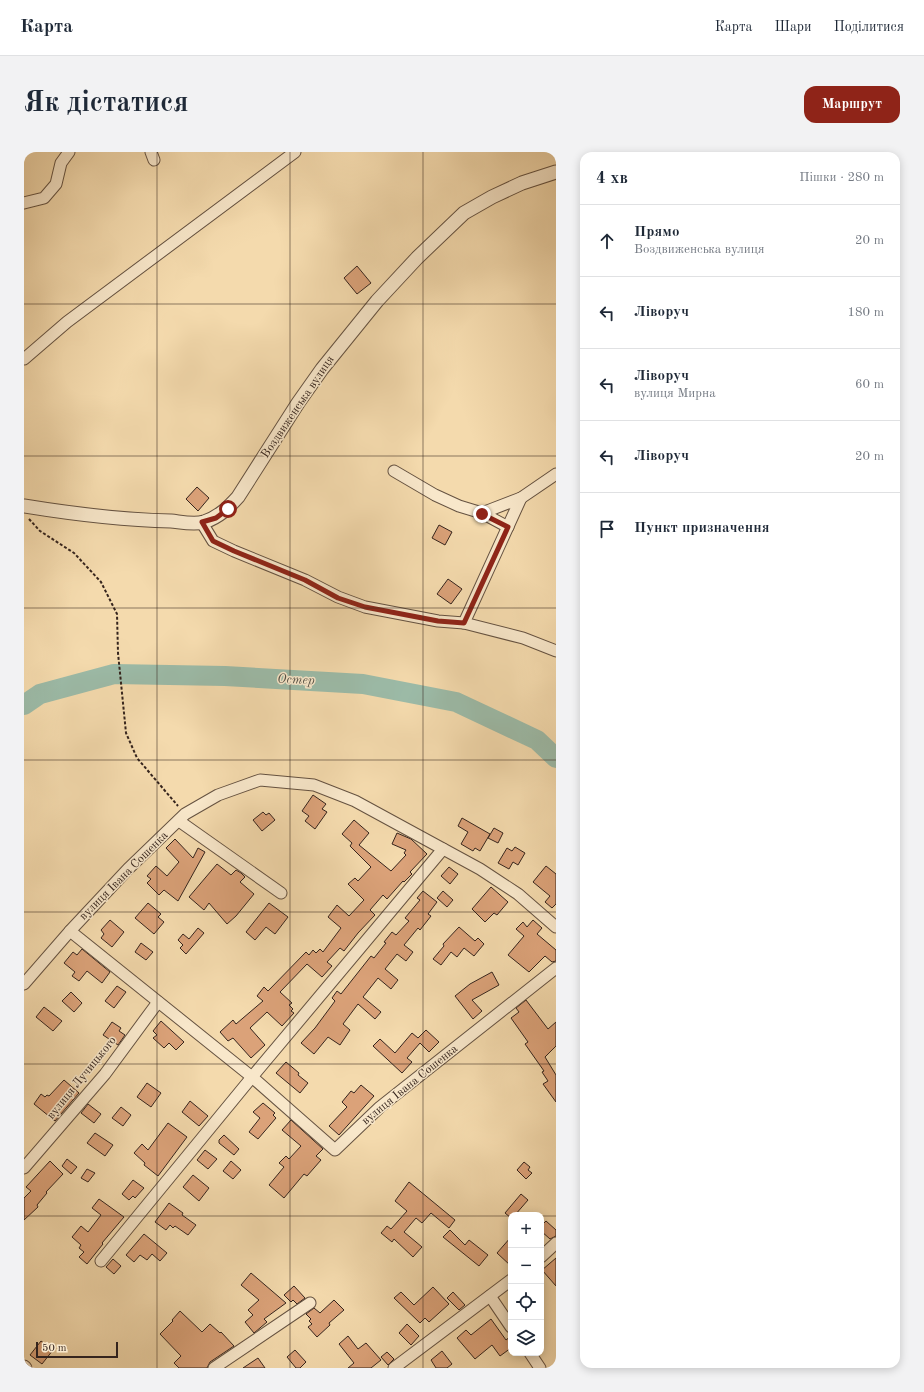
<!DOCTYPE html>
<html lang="uk">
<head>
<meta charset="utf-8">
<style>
  body { margin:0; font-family:"Old Standard TT",serif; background:#f2f2f3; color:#1f2937 }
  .controls { position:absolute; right:12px; bottom:12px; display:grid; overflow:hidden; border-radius:8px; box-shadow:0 2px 10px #0003 }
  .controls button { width:36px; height:36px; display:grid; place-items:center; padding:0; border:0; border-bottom:1px solid #e0e1e3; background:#fff; color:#1f2937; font:20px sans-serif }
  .scale { position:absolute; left:12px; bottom:10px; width:82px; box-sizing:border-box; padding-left:4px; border:2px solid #35241d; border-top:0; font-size:11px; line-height:14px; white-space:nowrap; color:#35241d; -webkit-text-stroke:3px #f8e7ca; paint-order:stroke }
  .stop { position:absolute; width:12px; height:12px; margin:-9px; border:3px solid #8f2418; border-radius:50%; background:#fff }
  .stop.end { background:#8f2418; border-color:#fff; box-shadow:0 1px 4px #0008 }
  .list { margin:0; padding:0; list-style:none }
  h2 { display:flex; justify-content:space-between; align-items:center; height:52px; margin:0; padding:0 16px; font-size:17px }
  h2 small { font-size:13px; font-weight:400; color:#747a83 }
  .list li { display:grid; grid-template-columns:26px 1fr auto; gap:12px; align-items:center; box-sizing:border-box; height:72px; padding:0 16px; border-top:1px solid #e0e1e3 }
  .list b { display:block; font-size:15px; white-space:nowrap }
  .list p { margin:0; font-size:13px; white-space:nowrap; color:#747a83 }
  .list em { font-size:13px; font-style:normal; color:#747a83 }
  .icon { flex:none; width:22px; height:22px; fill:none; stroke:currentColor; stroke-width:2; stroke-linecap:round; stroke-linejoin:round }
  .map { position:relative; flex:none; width:532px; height:1216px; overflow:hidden; border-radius:12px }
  header { display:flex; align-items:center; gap:24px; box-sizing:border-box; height:56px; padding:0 20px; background:#fff; border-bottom:1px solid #e0e1e3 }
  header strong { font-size:19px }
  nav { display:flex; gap:22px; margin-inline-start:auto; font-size:14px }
  .intro { display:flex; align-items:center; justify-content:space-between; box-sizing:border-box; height:96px; padding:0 24px }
  h1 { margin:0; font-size:28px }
  .button { padding:10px 18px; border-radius:12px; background:#8f2418; color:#fff; font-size:14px; font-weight:700 }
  main { display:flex; gap:24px; padding:0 24px }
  aside { flex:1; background:#fff; border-radius:12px; box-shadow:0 2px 10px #0003 }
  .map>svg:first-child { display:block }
</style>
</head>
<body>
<header>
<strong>Карта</strong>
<nav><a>Карта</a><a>Шари</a><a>Поділитися</a></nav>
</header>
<div class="intro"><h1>Як дістатися</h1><a class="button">Маршрут</a></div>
<main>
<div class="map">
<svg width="532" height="1216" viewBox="0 0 532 1216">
  <rect width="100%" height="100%" fill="#f4daad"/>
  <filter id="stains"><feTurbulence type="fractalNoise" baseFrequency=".005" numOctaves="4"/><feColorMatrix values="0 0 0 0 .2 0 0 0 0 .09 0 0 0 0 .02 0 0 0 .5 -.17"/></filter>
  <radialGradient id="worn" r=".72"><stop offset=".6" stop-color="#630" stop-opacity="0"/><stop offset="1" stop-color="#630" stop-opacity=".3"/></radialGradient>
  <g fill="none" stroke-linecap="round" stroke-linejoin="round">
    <path stroke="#9cbba8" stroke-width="20" d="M0,553L16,542L90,522L201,524L339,532L432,550L513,588L532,606"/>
  </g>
  <g fill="#dba279" stroke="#35241d">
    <path d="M333,114L347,131L333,142L320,126Z"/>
    <path d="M173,335L185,346L174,359L162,347Z"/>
    <path d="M415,373L428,380L421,393L408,386Z"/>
    <path d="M424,427L438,437L427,452L413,442Z"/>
    <path d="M289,643L302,652L298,657L303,660L291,677L281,669L285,664L278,659Z"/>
    <path d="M239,660L242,663L245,661L251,668L238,679L229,668Z"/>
    <path d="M438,666L466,682L456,699L451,696L449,699L437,692L444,680L434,674Z"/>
    <path d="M330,668L345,681L335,693L367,719L382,703L380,701L382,698L368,692L373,681L387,687L403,702L386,720L388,722L380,730L379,729L363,747L359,743L346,758L351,763L334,781L320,799L316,796L303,810L308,814L298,825L283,812L256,840L268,851L265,853L269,857L267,859L270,861L258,874L243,860L226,876L241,893L227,906L209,886L204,889L196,880L209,868L212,872L239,849L233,844L240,835L244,839L282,800L285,803L289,798L292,801L296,797L299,800L317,776L304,765L313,753L325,764L340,748L324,732L331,726L334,729L347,715L326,694L328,691L318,682Z"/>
    <path d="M470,676L479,681L474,691L464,686Z"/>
    <path d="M151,687L169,706L174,696L181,700L154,749L140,738L135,743L123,731L127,727L123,724L132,714L143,724L155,710L142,696Z"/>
    <path d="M491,695L501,701L494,713L489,710L485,717L474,711L483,696L488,699Z"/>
    <path d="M193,712L207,723L212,718L217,721L221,725L216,730L230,742L212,764L203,772L185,751L180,758L165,745Z"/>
    <path d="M522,714L532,722V752L528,756L521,750L526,744L509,730Z"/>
    <path d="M425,715L434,722L426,732L417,724Z"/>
    <path d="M467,735L484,750L473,763L470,761L461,770L448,757Z"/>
    <path d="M399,739L413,750L404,762L407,764L396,778L394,776L380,793L389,800L382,809L373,802L361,817L374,828L367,837L354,826L339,845L357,860L351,867L334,852L319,872L326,878L316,893L304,885L290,902L277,891L291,876L311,849L308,846L313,839L317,842L347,804L350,806L362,791L360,790L368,780L372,783L385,769L381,766L396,748L393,746Z"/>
    <path d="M419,739L429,748L423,755L413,746Z"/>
    <path d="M124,751L137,762L134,765L140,770L130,782L111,766Z"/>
    <path d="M245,751L264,765L251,782L242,775L231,788L222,780Z"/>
    <path d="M86,768L100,780L88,795L77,786L80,782L77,778Z"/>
    <path d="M509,768L518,776L513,782L532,798V809L528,810L521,804L505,820L484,803L500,784L492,777L499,770L503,775Z"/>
    <path d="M435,775L451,789L454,786L460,792L450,804L440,796L433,805L427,800L417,813L409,807L420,794L419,792Z"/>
    <path d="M174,776L180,781L162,802L156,796L159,793L154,788L159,782L165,787Z"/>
    <path d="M117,791L129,800L122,808L111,800Z"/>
    <path d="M58,797L86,820L78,831L63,819L55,829L48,824L51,820L40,811L49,800L53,803Z"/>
    <path d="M468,820L475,833L448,848L458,859L449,867L431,844L446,832Z"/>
    <path d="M93,834L102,840L90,856L81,849Z"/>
    <path d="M47,840L58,851L50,860L38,849Z"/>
    <path d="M502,848L524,877L532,870V894L521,905L532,923V950L519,932L524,929L518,920L520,919L501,892L504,890L487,866L495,860L492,856Z"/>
    <path d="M20,855L38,869L29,879L12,865Z"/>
    <path d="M137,869L160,890L152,898L145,891L140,896L129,886L133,883L129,879Z"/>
    <path d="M88,870L97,876L95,879L101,883L94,893L79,883Z"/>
    <path d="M402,878L415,890L405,900L396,891L383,906L388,910L378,921L349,894L356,887L371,901L388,881L394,886Z"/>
    <path d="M262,910L275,921L274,923L284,931L276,941L252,921Z"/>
    <path d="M40,928L55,941L31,969L10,952L17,942L21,945L23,943L25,944Z"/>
    <path d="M123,931L137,941L127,955L113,945Z"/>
    <path d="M337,933L350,944L315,983L305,974L323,955L318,950L327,939L330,941Z"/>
    <path d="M166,949L184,964L175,974L158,960Z"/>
    <path d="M239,951L251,961L249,963L252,966L234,987L225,980L236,966L229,960Z"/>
    <path d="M64,952L77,962L70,971L57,961Z"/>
    <path d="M97,955L107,963L99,974L88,966Z"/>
    <path d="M267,968L299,997L292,1004L297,1008L283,1024L280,1022L260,1046L245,1033L260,1015L255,1011L262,1004L265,1007L277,994L258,978Z"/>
    <path d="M144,971L163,985L134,1024L120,1013L121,1011L110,1001L118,992L124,998Z"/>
    <path d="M71,981L89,993L81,1004L63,991Z"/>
    <path d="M200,983L215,997L210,1003L195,991V988Z"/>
    <path d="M181,998L193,1007L184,1017L173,1008Z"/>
    <path d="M43,1007L53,1015L47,1022L38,1014Z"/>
    <path d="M26,1009L39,1022L22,1040L23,1041L13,1053L14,1055L0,1068V1046L7,1039L2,1035Z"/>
    <path d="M207,1009L217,1018L209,1027L199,1019Z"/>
    <path d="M500,1010L506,1015L504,1018L508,1021L502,1027L493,1018Z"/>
    <path d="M63,1017L71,1021L64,1030L57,1026Z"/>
    <path d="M169,1023L185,1036L175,1049L159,1035Z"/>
    <path d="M109,1028L120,1036L111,1046L109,1044L105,1048L98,1042Z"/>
    <path d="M385,1030L431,1068L425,1076L407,1061L398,1071L392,1066L380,1080L398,1095L389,1105L370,1087L368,1090L357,1081L363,1074L367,1077L383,1059L371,1049Z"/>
    <path d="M497,1042L504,1048L491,1063H487V1066L481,1061Z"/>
    <path d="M75,1047L100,1065L78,1091L79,1092L63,1112L55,1105L60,1100L55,1096L57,1093L48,1085L57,1074L64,1080L77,1063L68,1056Z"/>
    <path d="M145,1051L159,1061L158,1063L172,1073L164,1083L151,1074L149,1076L146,1073L142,1078L131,1070Z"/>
    <path d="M522,1069L532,1078V1084L526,1087L517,1079V1074Z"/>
    <path d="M426,1078L441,1093L445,1088L464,1103L455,1114L419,1085Z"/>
    <path d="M120,1082L143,1101L136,1109L128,1102L123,1108L116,1103L110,1110L102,1103Z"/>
    <path d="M487,1085V1114L473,1101Z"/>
    <path d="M532,1106V1134L518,1118Z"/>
    <path d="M89,1107L97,1114L90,1122L82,1115Z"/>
    <path d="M227,1121L262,1151L240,1167L243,1170L230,1181L221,1170L229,1163L224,1158L235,1148L217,1133Z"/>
    <path d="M270,1134L281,1146L273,1152L269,1148L267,1150L260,1143Z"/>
    <path d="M409,1135L425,1152L405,1170L401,1166L396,1171L370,1146L377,1140L390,1153Z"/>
    <path d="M429,1140L441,1153L435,1158L423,1146Z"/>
    <path d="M310,1148L320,1158L305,1171L306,1173L293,1185L284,1175L288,1172L285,1169L287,1167L282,1162L290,1156L296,1161Z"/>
    <path d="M156,1159L178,1180L186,1172L196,1181L197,1180L210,1194L186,1210L183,1216H155L150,1211L157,1204L136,1182L149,1169L148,1168Z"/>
    <path d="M467,1167L482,1188L487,1184V1196L476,1204L468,1193L451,1207L433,1186L442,1178L447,1183Z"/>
    <path d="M383,1172L395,1184L387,1193L375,1181Z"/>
    <path d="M324,1184L334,1197L342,1191L357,1208L347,1216H324L330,1211L315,1192Z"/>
    <path d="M17,1189L29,1198L18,1212L6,1203Z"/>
    <path d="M271,1198L282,1210L276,1216H272L263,1205Z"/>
    <path d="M418,1199L428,1212L423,1216H412L407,1208Z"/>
    <path d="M363,1200L370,1207L364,1213L357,1205Z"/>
    <path d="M234,1206L241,1216H219Z"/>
  </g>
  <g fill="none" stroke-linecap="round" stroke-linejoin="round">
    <defs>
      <g id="minor">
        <path d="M127,0L130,8"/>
        <path d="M0,51L20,46L32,32L37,11L45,0"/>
        <path d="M0,207L43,170L271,0"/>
        <path d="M370,319L411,343L435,354L458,361L497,346L532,322"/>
        <path d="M458,361L484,375"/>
        <path d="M178,371L189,389L210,399L281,428L314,445L341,455L414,469L440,471L499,486L532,499"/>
        <path d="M440,471L497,346"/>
        <path d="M155,669L257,741"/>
        <path d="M46,779L228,925L311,998L356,955L532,816"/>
        <path d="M0,832L46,779L104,717L161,662L194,643L236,628L290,633L331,649L456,717L494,742L532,775"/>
        <path d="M0,1016L81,922L134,850"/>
        <path d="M517,1105L532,1091"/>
        <path d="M77,1109L228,925L419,697"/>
        <path d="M466,1144L487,1175"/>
        <path d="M506,1201L516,1216"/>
        <path d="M190,1216L286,1151"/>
        <path d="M370,1216L487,1128"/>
      </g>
      <g id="tertiary">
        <path d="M0,354C49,362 97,368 147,369C157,370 170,373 180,370C195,365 204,356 214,345L274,251L298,217L353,149L393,106L440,61L468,45L498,31L532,20"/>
        <path d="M0,1215L1,1216"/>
      </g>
    </defs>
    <use href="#minor" stroke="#655241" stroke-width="13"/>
    <use href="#tertiary" stroke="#655241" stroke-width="15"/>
    <path stroke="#35241d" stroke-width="2" stroke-dasharray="3 2" stroke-linecap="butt" d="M5,367L16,379L50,401L77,430L93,462L94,501L102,581L113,606L154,654"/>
    <use href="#minor" stroke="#f8e7ca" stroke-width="11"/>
    <use href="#tertiary" stroke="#f8e7ca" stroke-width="13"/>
  </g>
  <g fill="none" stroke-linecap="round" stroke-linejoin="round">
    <path stroke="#8f2418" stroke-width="5" d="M204,357L192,366L178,370L189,389L210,399L281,428L314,446L341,455L414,469L440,471L484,375L458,362"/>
  </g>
  <path fill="none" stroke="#35241d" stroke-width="1" stroke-opacity="0.55" d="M133,0V1216M266,0V1216M399,0V1216M0,152H532M0,304H532M0,456H532M0,608H532M0,760H532M0,912H532M0,1064H487M517,1064H532"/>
  <g text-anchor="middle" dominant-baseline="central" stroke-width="3" stroke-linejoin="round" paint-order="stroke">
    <g font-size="12" fill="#35241d" stroke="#f8e7ca">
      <text transform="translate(274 255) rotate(-56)">Воздвиженська вулиця</text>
      <text transform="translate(100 724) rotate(-45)">вулиця Івана Сошенка</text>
      <text transform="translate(58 926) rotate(-51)">вулиця Лучицького</text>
      <text transform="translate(386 933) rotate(-39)">вулиця Івана Сошенка</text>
    </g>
    <g font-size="13" font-style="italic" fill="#545147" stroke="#f8e7ca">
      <text transform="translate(272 528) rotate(3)">Остер</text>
    </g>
  </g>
  <rect width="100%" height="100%" filter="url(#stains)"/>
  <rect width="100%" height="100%" fill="url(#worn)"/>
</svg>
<div class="controls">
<button>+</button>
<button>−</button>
<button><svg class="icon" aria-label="locate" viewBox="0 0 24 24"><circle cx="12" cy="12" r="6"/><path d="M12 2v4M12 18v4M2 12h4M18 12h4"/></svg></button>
<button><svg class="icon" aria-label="layers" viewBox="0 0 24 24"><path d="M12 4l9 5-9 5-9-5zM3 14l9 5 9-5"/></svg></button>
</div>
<div class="scale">50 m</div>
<div class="stop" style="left:204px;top:357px"></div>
<div class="stop end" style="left:458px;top:362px"></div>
</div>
<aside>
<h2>4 хв<small>Пішки · 280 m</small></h2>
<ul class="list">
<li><svg class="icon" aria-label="ahead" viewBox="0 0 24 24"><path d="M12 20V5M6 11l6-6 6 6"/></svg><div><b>Прямо</b><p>Воздвиженська вулиця</p></div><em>20 m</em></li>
<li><svg class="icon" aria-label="left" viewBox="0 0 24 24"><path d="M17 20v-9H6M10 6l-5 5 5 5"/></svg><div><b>Ліворуч</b></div><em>180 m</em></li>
<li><svg class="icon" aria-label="left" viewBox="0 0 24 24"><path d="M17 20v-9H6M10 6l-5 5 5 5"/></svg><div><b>Ліворуч</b><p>вулиця Мирна</p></div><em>60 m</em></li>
<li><svg class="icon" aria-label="left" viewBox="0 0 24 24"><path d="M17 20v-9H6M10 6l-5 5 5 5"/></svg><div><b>Ліворуч</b></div><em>20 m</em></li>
<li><svg class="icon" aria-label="arrive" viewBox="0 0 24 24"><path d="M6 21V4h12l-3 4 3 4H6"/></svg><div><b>Пункт призначення</b></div></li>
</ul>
</aside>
</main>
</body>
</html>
